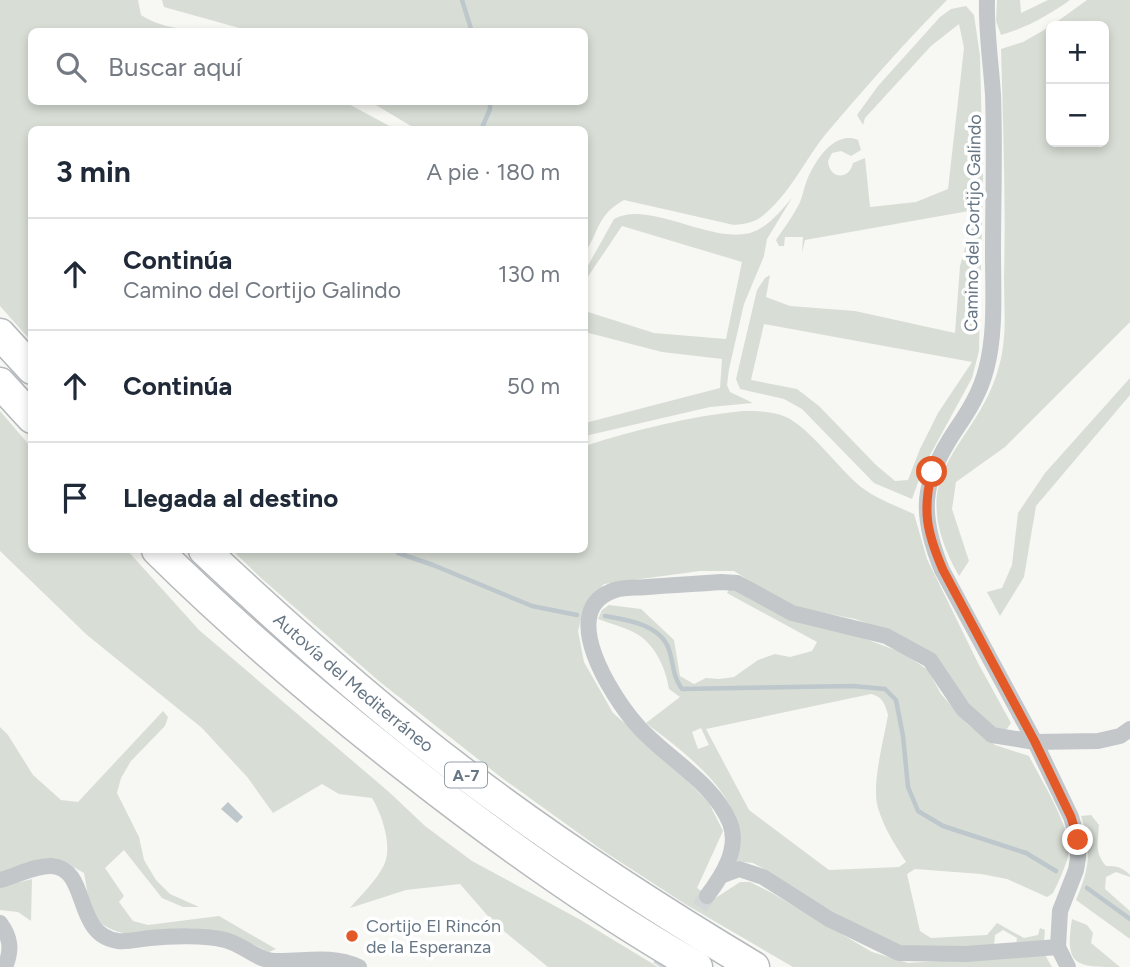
<!DOCTYPE html>
<html lang="es">
<head>
<meta charset="utf-8">
<style>
  body { margin:0; font-family:Figtree,sans-serif; background:#f6f6f7; color:#1f2937 }
  .controls { position:absolute; right:21px; top:21px; display:grid; overflow:hidden; border-radius:10px; box-shadow:0 4px 10px #0003 }
  .controls button { width:63px; height:63px; display:grid; place-items:center; padding:0; border:0; border-bottom:2px solid #e0e1e3; background:#fff; color:#1f2937; font:35px sans-serif }
  .stop { position:absolute; width:21px; height:21px; margin:-16px; border:5px solid #e35928; border-radius:50%; background:#fff }
  .stop.end { background:#e35928; border-color:#fff; box-shadow:0 2px 7px #0008 }
  .list { margin:0; padding:0; list-style:none }
  h2 { display:flex; justify-content:space-between; align-items:center; height:91px; margin:0; padding:0 28px; font-size:30px }
  h2 small { font-size:23px; font-weight:400; color:#747a83 }
  .list li { display:grid; grid-template-columns:46px 1fr auto; gap:21px; align-items:center; box-sizing:border-box; height:112px; padding:0 28px; border-top:2px solid #e0e1e3 }
  .list b { display:block; font-size:26px; white-space:nowrap }
  .list p { margin:0; font-size:23px; white-space:nowrap; color:#747a83 }
  .list em { font-size:23px; font-style:normal; color:#747a83 }
  .icon { flex:none; width:38px; height:38px; fill:none; stroke:currentColor; stroke-width:2; stroke-linecap:round; stroke-linejoin:round }
  .map { position:relative; flex:none; width:1130px; height:967px; overflow:hidden }
  .search { position:absolute; background:#fff; box-shadow:0 4px 10px #0003; left:28px; top:28px; width:560px; height:77px; display:flex; align-items:center; gap:18px; box-sizing:border-box; padding:0 24px; border-radius:10px; color:#747a83; font-size:26px }
  .panel { position:absolute; background:#fff; box-shadow:0 4px 10px #0003; left:28px; top:126px; width:560px; height:427px; border-radius:10px }
  .map>svg:first-child { display:block }
</style>
</head>
<body>
<div class="map">
<svg width="1130" height="967" viewBox="0 0 1130 967">
  <rect width="100%" height="100%" fill="#f7f7f4"/>
  <g fill="#d8ded5" fill-rule="evenodd">
    <path d="M0,0H138L141,15C161,28 179,28 202,31L32,32V102H345L395,129L32,130L31,341L0,306Z"/>
    <path d="M162,0H947C904,43 864,89 825,135C805,160 792,190 767,212C757,222 748,224 734,225L624,200C598,214 599,231 585,253L584,130L416,129L371,102H584V32L250,31L164,7Z"/>
    <path d="M997,0H1020L1021,13L1048,0H1070C1049,15 1026,28 1001,35L996,21Z"/>
    <path d="M1087,0H1130V322L1005,447L956,482L952,509L969,561L959,576C894,461 989,447 1003,347C1006,325 1004,301 1004,278C1006,202 1003,125 1001,49L1023,42L1051,26V142H1104V26H1051Z"/>
    <path d="M966,6L974,15L980,56L983,177L979,351L972,378L924,466L912,499L874,483L802,409L784,399L740,389L736,379L757,290L765,278L770,275L766,297L790,306L855,311L955,333L960,266L967,241L969,211L805,240L802,253L803,237H785L784,246H779L776,240C784,228 794,215 800,202C803,195 804,187 807,180C815,161 834,130 858,140L861,150L851,156L841,151L832,153L828,161C829,179 849,181 853,163L865,158L870,207L916,202L948,189L964,48L959,24L931,46L865,118L863,125L857,115L878,86L940,17L951,9ZM764,324L972,362L938,413L920,449L908,480L895,481L876,465L819,406L797,389L751,380Z"/>
    <path d="M792,198L767,239L764,256L744,304L729,369L727,385L730,392L753,403L710,407L585,436V423L720,388L722,359L662,352L585,332V311L654,333L726,339L742,262L622,226L585,281V271L614,219C652,198 722,253 761,228C773,221 783,208 792,198Z"/>
    <path d="M1130,378V395L1036,506L1024,577L1000,616L987,592L1002,588L1012,565L1018,513L1045,473Z"/>
    <path d="M0,411L31,447L32,550H127L199,630L389,792L425,826L472,861L579,919L658,967H548L494,923L460,884L406,890L350,908C361,895 376,881 384,865C393,847 382,814 372,798L339,794L322,784L273,813L248,778L202,728L87,635L0,551Z"/>
    <path d="M743,411C757,411 772,411 786,417C811,429 838,468 861,487C877,499 896,506 914,514L927,559L978,663L1011,723L1007,729L1001,730L990,725L977,714L947,675L899,635L855,619L789,606L734,571H700L604,584L585,604L578,631L584,662L613,713L664,757L709,803L723,831L697,888L714,899L740,882H750L770,892L872,952L908,963L1045,955L1052,967H793L685,904L602,850L502,778L380,682L261,578L232,550H584L585,446C634,430 691,416 743,411Z"/>
    <path d="M730,588L903,653L928,670L941,694L967,724L995,745L1029,756C1040,778 1072,829 1069,852C1066,866 1059,881 1053,893L1047,897L1007,879L981,874L915,869L907,874L920,931L931,938L987,935L997,923L1024,938L1038,935L1040,928L1045,930L1044,941L1016,945L1017,938L1003,930L995,935L994,946L945,949L896,946L786,887L766,870L753,863L735,861C736,850 738,838 737,828C731,785 678,748 646,723L680,697L669,689C666,670 657,648 640,636C629,628 611,624 598,619L602,610L609,605L641,609L674,640L680,676L694,684L706,678L719,679L734,677L758,660L775,654L790,657L812,651L817,642L727,593ZM871,694C883,697 885,704 888,715C884,739 871,785 878,808C884,828 895,845 906,862L899,867L829,870L749,810L706,729ZM701,728L709,745L698,749L692,732Z"/>
    <path d="M163,711L168,717L165,726L131,761L121,778L117,793L139,837L144,860L156,880L170,894L199,907H183L162,898L124,850L105,868L124,896L119,902L133,921L148,925L219,916L276,949L269,952C262,949 256,945 249,943C213,932 129,947 101,923C89,914 87,887 84,873L65,862L0,873V727L8,735L33,775L61,800L78,802Z"/>
    <path d="M1091,815L1099,825C1098,842 1094,852 1106,866C1117,866 1122,867 1130,875V877L1116,872L1106,877L1105,889L1130,911V939L1076,900C1090,868 1092,849 1081,816Z"/>
    <path d="M32,879L31,921L18,912L0,910V887Z"/>
    <path d="M1072,919L1087,925L1093,933L1091,943L1120,967C1077,967 1064,967 1072,919Z"/>
  </g>
  <path fill="#bdc7cc" d="M228,802L243,817L237,823L221,809Z"/>
  <g fill="none" stroke-linecap="round" stroke-linejoin="round">
    <g stroke="#bdc7cc" stroke-width="4.5">
      <path d="M462,0L472,32"/>
      <path d="M481,130L490,109V102"/>
      <path d="M396,550L398,553L433,565L532,606L577,615"/>
      <path d="M605,616C627,620 658,624 668,647C674,662 672,676 682,689L853,686L885,689L896,700L903,736L908,787L918,811L943,826L1026,853L1056,871"/>
      <path d="M1087,888L1130,919"/>
    </g>
    <path stroke="#d3d7d8" stroke-width="16" stroke-dasharray="16 8" stroke-linecap="butt" d="M660,967L707,896"/>
    <defs>
      <g id="highway">
        <path d="M0,334L32,369"/>
        <path d="M0,383L32,418"/>
        <path d="M157,550C233,625 316,696 400,762C495,837 592,907 697,967"/>
        <path id="s1" d="M204,550C286,627 372,704 462,772C555,843 654,907 754,967"/>
      </g>
    </defs>
    <use href="#highway" stroke="#b6b9bc" stroke-width="33"/>
    <g stroke="#c3c7ca" stroke-width="16">
      <path d="M987,0C986,32 991,63 993,95C995,148 993,201 993,254C993,292 996,333 986,370C980,393 968,412 955,431C921,482 919,514 942,570L1035,742L1071,817L1078,840V858L1076,870L1060,911L1058,947L1068,967"/>
      <path d="M723,875L739,869L763,877L829,919L899,953L966,954L1058,947"/>
      <path d="M0,880C16,876 35,865 52,866C90,869 73,935 118,941C128,942 140,939 150,938C170,936 206,935 225,940C242,944 257,960 274,961C305,962 329,954 359,967"/>
      <path d="M707,896C722,876 740,849 730,823C713,781 664,757 636,724C612,696 555,609 615,590C625,587 637,588 647,587C672,585 696,584 721,582L737,583L792,613L886,636L930,660L963,709L992,735L1035,742L1098,741L1120,736L1130,729"/>
      <path d="M0,923C11,938 12,950 5,967"/>
    </g>
    <use href="#highway" stroke="#fff" stroke-width="30"/>
  </g>
  <g fill="none" stroke-linecap="round" stroke-linejoin="round">
    <path stroke="#e35928" stroke-width="9" d="M932,472C922,511 927,533 943,570L1035,742L1071,817L1078,840"/>
  </g>
  <circle fill="#e35928" stroke="#fff" stroke-width="2.5" cx="352" cy="936" r="7"/>
  <g text-anchor="middle" dominant-baseline="central" stroke-width="7" stroke-linejoin="round" paint-order="stroke">
    <rect fill="#fff" stroke="#949faa" stroke-width="2" x="445" y="762.5" width="42" height="25" rx="5"/>
    <g font-size="16" font-weight="bold" fill="#667685">
      <text x="466" y="775">A-7</text>
    </g>
    <g font-size="18" fill="#667685" stroke="#fff">
      <text transform="translate(973 223) rotate(-89)">Camino del Cortijo Galindo</text>
      <text stroke="none"><textPath href="#s1" startOffset="200">Autovía del Mediterráneo</textPath></text>
    </g>
    <g font-size="18" fill="#667685" stroke="#fff" text-anchor="start">
      <text x="366" y="926">Cortijo El Rincón<tspan x="366" dy="21">de la Esperanza</tspan></text>
    </g>
  </g>
</svg>
<div class="controls">
<button>+</button>
<button>−</button>
</div>
<div class="stop" style="left:932px;top:472px"></div>
<div class="stop end" style="left:1078px;top:840px"></div>
<div class="search"><svg class="icon" aria-label="search" viewBox="0 0 24 24"><circle cx="10" cy="10" r="6"/><path d="M15 15l6 6"/></svg>Buscar aquí</div>
<section class="panel">
<h2>3 min<small>A pie · 180 m</small></h2>
<ul class="list">
<li><svg class="icon" aria-label="ahead" viewBox="0 0 24 24"><path d="M12 20V5M6 11l6-6 6 6"/></svg><div><b>Continúa</b><p>Camino del Cortijo Galindo</p></div><em>130 m</em></li>
<li><svg class="icon" aria-label="ahead" viewBox="0 0 24 24"><path d="M12 20V5M6 11l6-6 6 6"/></svg><div><b>Continúa</b></div><em>50 m</em></li>
<li><svg class="icon" aria-label="arrive" viewBox="0 0 24 24"><path d="M6 21V4h12l-3 4 3 4H6"/></svg><div><b>Llegada al destino</b></div></li>
</ul>
</section>
</div>
</body>
</html>
